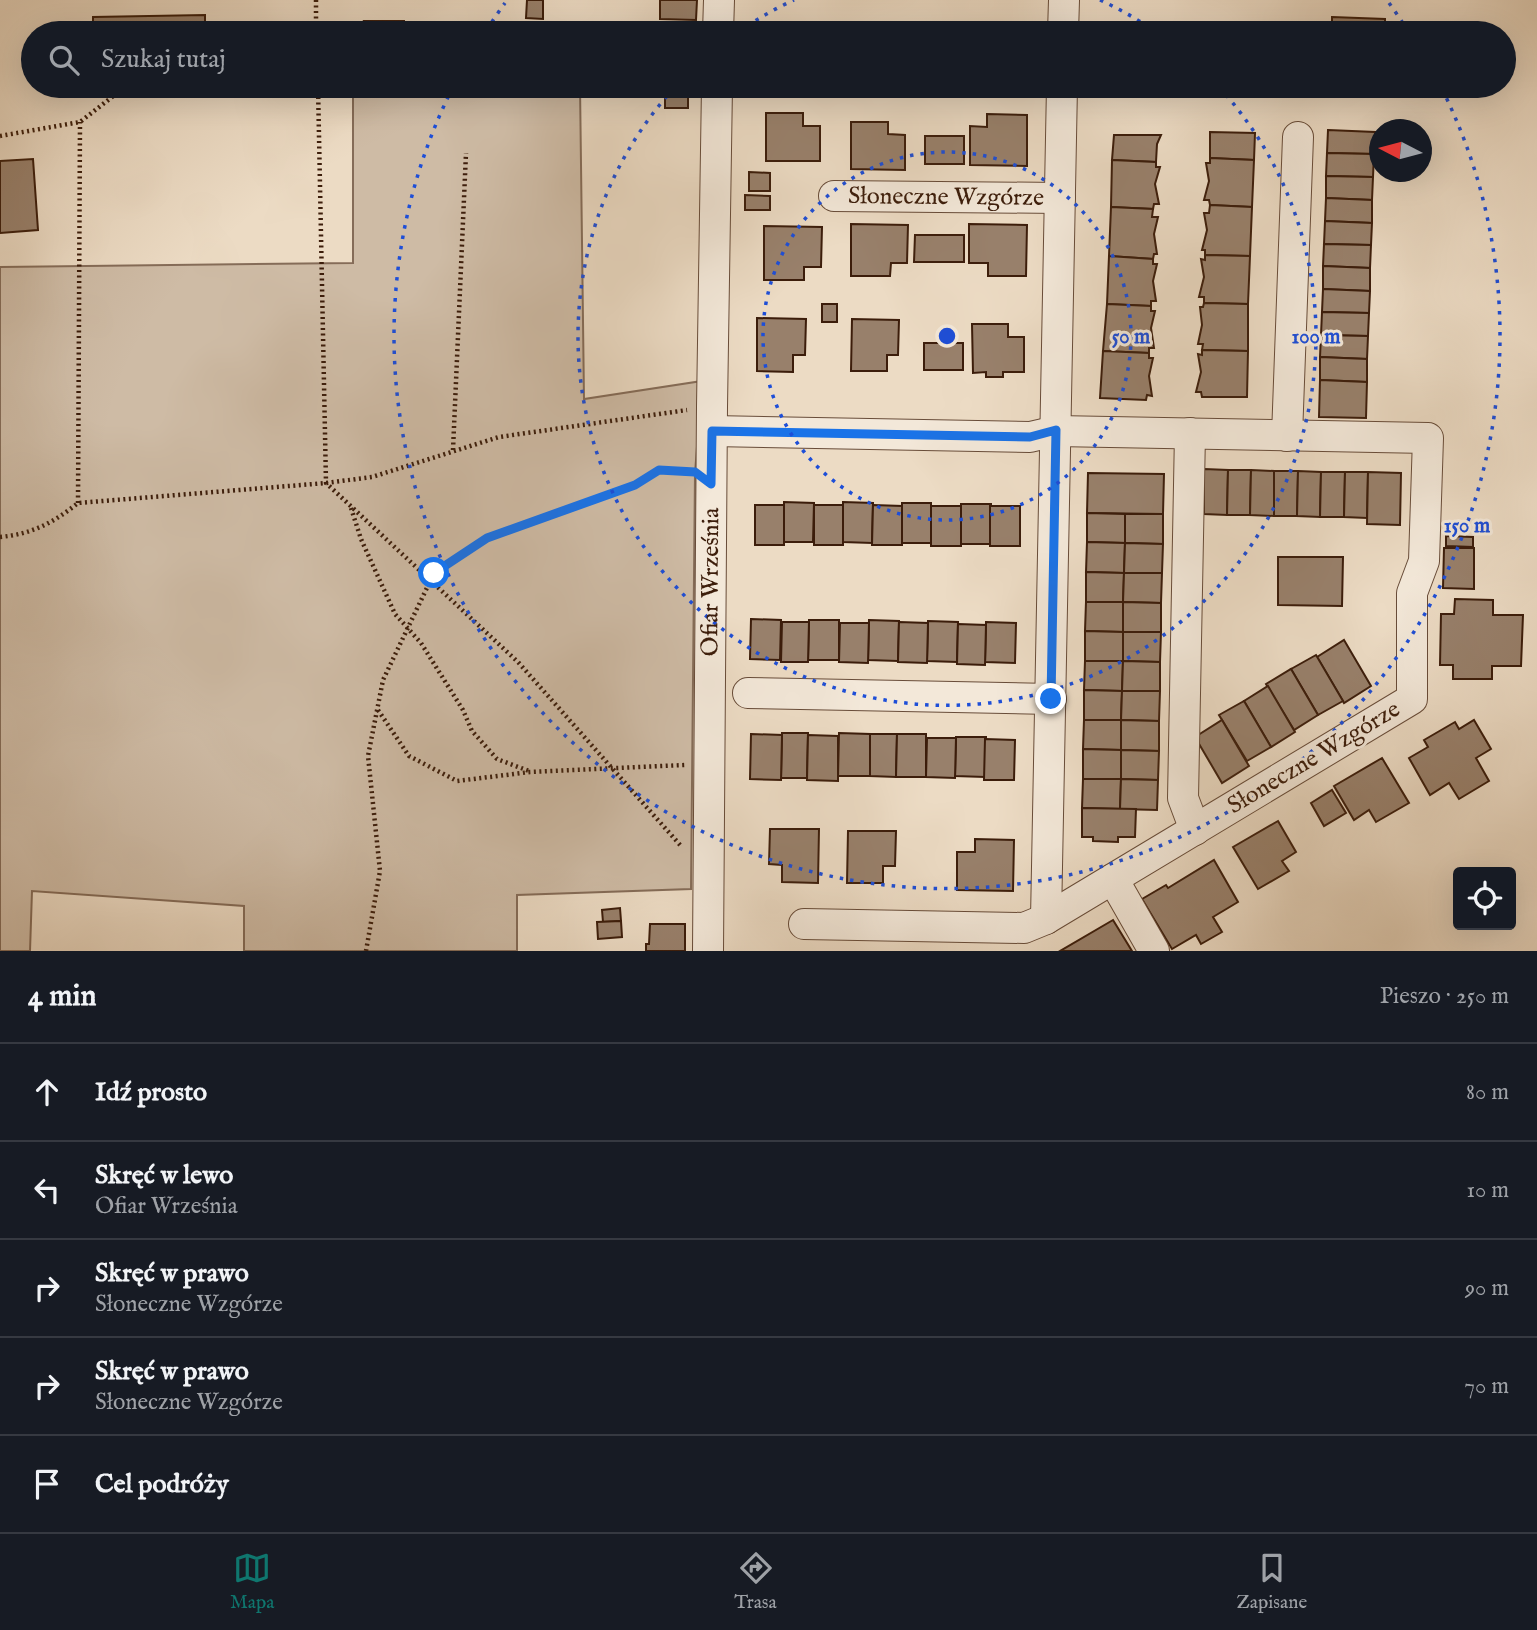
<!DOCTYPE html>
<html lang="pl">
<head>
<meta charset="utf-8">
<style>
  body { margin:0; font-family:"IM FELL English",serif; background:#20242c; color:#f1f3f6 }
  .controls { position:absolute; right:21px; bottom:21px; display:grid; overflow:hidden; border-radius:7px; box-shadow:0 7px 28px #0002 }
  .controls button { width:63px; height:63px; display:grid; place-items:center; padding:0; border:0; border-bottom:2px solid #363941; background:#171b24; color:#f1f3f6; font:35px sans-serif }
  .compass { position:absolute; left:1369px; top:119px; width:63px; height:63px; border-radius:50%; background:#171b24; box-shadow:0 7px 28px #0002; rotate:276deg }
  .stop { position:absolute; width:21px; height:21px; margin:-16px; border:5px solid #1a73e8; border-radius:50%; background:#fff }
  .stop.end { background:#1a73e8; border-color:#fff; box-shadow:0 2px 7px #0008 }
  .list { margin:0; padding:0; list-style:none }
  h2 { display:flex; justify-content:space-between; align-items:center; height:91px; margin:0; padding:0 28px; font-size:30px }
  h2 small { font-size:23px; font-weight:400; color:#9ea1a6 }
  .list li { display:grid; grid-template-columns:46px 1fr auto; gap:21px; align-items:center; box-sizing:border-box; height:98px; padding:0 28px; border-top:2px solid #363941 }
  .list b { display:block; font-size:26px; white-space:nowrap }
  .list p { margin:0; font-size:23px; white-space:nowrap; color:#9ea1a6 }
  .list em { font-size:23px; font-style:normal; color:#9ea1a6 }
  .icon { flex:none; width:38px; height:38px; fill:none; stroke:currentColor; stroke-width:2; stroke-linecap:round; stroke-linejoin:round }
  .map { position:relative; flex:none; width:1537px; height:951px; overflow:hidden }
  .search { position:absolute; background:#171b24; box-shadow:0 7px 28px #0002; left:21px; right:21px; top:21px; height:77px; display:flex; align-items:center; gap:18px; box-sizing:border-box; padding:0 24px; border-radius:38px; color:#9ea1a6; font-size:26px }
  .sheet { height:581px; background:#171b24 }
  nav { display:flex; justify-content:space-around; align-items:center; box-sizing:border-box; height:98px; border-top:2px solid #363941; background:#171b24; font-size:19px; color:#9ea1a6 }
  nav a { display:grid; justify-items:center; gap:4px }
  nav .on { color:#0f766e }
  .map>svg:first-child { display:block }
</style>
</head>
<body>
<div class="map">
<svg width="1537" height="951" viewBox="0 0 1537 951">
  <rect width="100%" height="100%" fill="#ecdbc4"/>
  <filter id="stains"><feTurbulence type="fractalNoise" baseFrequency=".00286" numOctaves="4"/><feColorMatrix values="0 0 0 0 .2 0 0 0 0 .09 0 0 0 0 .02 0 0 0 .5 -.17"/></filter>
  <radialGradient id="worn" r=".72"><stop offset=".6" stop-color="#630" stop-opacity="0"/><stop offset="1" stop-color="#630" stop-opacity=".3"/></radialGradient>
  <path fill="#cebba5" stroke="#856c58" stroke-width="2" d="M353,86H580L584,399L702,381L695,473L691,889L517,895V951H244V906L32,891L30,951H0V267L353,263Z"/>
  <g fill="#98806b" stroke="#3c1d0b" stroke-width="2">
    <path d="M527,0H543V19L526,18Z"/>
    <path d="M660,0H697L696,20L660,19Z"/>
    <path d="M205,15V33H93V17Z"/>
    <path d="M1332,17L1385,19V33H1328V22H1332Z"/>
    <path d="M364,21H404V33H354V24H365Z"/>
    <path d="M665,94L688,95V108H665Z"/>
    <path d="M766,113H803V126H820V161H766Z"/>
    <path d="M987,114L1027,115V166L970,165V126L987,127Z"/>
    <path d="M851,122H888V134L905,135V170L851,169Z"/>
    <path d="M1328,130L1375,132L1374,154L1327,153Z"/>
    <path d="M1210,132L1255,133L1254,160L1210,158Z"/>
    <path d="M1114,135H1161L1157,144L1156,162L1112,160Z"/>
    <rect x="925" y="136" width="39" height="28"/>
    <path d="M1327,153L1374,154L1373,177L1326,176Z"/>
    <path d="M1210,158L1254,160L1252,207L1210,205L1209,200H1204L1209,181L1206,163H1210Z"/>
    <path d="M33,159L38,230L0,233V161Z"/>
    <path d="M1112,160L1156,162V167H1160L1155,184L1159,204H1154L1153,209L1111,207Z"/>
    <path d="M749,172L770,173V191H749Z"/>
    <path d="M1326,176L1373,177L1372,200L1326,198Z"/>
    <path d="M745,195L770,196V210H745Z"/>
    <path d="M1326,198L1372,200V223L1325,221Z"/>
    <path d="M1210,205L1252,207L1250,256L1205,255V250H1202L1207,230L1204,213H1209Z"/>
    <path d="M1111,207L1153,209L1152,217H1158L1154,234L1157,254H1154L1153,259L1109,256Z"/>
    <path d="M1325,221L1372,223L1371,245L1324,244Z"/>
    <path d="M851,224L908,225L907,263H891L890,276H851Z"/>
    <path d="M969,224L1027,225L1026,276H988V263H969Z"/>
    <path d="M764,226L822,227L821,267H804V280H764Z"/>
    <path d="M915,235H964V262H914Z"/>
    <path d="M1324,244L1371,245L1370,268L1323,266Z"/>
    <path d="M1205,255L1250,256L1248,304L1204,303V297H1199L1204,277L1201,259L1205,260Z"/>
    <path d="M1109,256L1153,259V264H1157L1153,281L1156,301H1151V306L1107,304Z"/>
    <path d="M1323,266L1370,268V291L1323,289Z"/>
    <path d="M1323,289L1370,291L1369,313L1322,312Z"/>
    <path d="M1204,303L1248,304V351L1202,350L1203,344H1198L1202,325L1200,307H1203Z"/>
    <rect x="822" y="304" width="15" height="18"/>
    <path d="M1107,304L1151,306V311H1155L1151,328L1154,348H1149V353L1103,351Z"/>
    <path d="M1322,312L1369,313L1368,336L1321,335Z"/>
    <path d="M757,318L806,319L805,355H793V372L757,371Z"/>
    <path d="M852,319L899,320L898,355H887V371H851Z"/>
    <path d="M972,324H1008V337H1024V372H1003V377H986V372L973,373Z"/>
    <path d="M1321,335L1368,336L1367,359L1320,357Z"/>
    <rect x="924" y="343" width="39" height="27"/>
    <path d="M1202,350L1248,351L1247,397H1202L1201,392H1196L1201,372L1198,354L1202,355Z"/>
    <path d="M1103,351L1149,353V358H1153L1149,376L1152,396L1147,395L1146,400L1100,398Z"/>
    <path d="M1320,357L1367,359V382L1320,380Z"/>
    <path d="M1320,380L1367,382L1366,418L1319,417Z"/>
    <path d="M1204,469L1228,470L1227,515L1204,514Z"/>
    <path d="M1228,470H1251L1250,515H1227Z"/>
    <path d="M1251,470L1274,471V516L1250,515Z"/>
    <path d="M1274,471H1298L1297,516H1274Z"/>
    <path d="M1298,471L1321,472L1320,517L1297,516Z"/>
    <path d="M1321,472H1345L1344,517H1320Z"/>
    <path d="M1345,472H1368L1367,518L1344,517Z"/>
    <path d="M1368,472L1401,473L1400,525L1367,524Z"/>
    <path d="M1088,473L1164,474L1163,514L1087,513Z"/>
    <path d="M784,502L814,503L813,542H784Z"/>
    <path d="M843,502L873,503L872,543L843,542Z"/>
    <rect x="902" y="503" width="29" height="40"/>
    <rect x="961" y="504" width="30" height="40"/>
    <rect x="755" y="505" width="29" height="40"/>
    <rect x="814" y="505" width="29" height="40"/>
    <path d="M873,505L902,506V545H872Z"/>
    <rect x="931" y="506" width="30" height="40"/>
    <rect x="990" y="506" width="30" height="40"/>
    <path d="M1087,513L1125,514V543L1087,542Z"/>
    <path d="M1125,514H1163V544L1125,543Z"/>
    <path d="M1446,536L1473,537V547L1446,546Z"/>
    <path d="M1087,542L1125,543L1124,573L1086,572Z"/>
    <path d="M1125,543L1163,544L1162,573H1124Z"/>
    <path d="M1444,548H1474V589L1443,588Z"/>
    <path d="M1278,557H1343L1342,606L1278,605Z"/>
    <path d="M1086,572L1124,573L1123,602H1086Z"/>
    <path d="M1124,573H1162L1161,603L1123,602Z"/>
    <path d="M1455,599L1493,600V615H1523L1521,666H1492V679H1453V665H1440L1441,614H1454Z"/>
    <path d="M1086,602H1123V632L1085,631Z"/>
    <path d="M1123,602L1161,603V632H1123Z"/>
    <path d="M751,619L781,620L780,660L750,659Z"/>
    <path d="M809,620H839V660H808Z"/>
    <path d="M869,620L899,621L898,661L868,660Z"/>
    <path d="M928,621L958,622L957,662L927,661Z"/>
    <path d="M782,622H809L808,662H781Z"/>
    <path d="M899,622L928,623L927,663L898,662Z"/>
    <path d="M986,622L1016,623L1015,663L985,662Z"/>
    <path d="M840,623H869L868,663L839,662Z"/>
    <path d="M958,624L986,625L985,665L957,664Z"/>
    <path d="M1085,631L1123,632V661H1085Z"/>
    <path d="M1123,632H1161L1160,662L1123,661Z"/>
    <path d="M1344,640L1371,686L1344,703L1317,657Z"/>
    <path d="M1316,655L1343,701L1318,715L1291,669Z"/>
    <path d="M1085,661H1123L1122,691L1084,690Z"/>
    <path d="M1123,661L1160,662V691H1122Z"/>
    <path d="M1291,669L1318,715L1294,730L1266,684Z"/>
    <path d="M1268,686L1295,732L1271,747L1244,701Z"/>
    <path d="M1084,690L1122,691L1121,720H1084Z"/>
    <path d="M1122,691H1160L1159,721L1121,720Z"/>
    <path d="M1244,701L1271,747L1247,761L1219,715Z"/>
    <path d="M1084,720H1121V750L1083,749Z"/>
    <path d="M1121,720L1159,721V751L1121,750Z"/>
    <path d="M1222,720L1249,766L1222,783L1195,737Z"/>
    <path d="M1474,720L1491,749L1476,758L1489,781L1459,799L1449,783L1430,795L1409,758L1428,747L1424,740L1455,722L1459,729Z"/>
    <path d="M782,733H808L807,778H781Z"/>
    <path d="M839,733L870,734V776H838Z"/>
    <path d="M751,734L782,735L781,780L750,779Z"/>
    <path d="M870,734H897L896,777L870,776Z"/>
    <path d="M897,734H926V777H896Z"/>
    <path d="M808,735L838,736V781L807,780Z"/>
    <path d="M956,737H986L985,777L955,776Z"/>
    <path d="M927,738H956L955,778L926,777Z"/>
    <path d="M985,739L1015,740L1014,780H984Z"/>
    <path d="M1083,749L1121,750V779H1083Z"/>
    <path d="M1121,750L1159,751L1158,780L1121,779Z"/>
    <path d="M1382,758L1409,803L1376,822L1369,810L1354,820L1334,786Z"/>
    <path d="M1083,779H1121L1120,809L1082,808Z"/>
    <path d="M1121,779L1158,780L1157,810L1120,809Z"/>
    <path d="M1332,790L1346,813L1324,826L1311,803Z"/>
    <path d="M1082,808L1136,809L1135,837H1118V842L1093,841V837H1082Z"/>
    <path d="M1278,821L1296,852L1282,861L1289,871L1258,889L1233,847Z"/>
    <path d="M770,829H819L818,883L782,882V865L769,864Z"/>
    <path d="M848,831H896L895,866H883V883H847Z"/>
    <path d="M975,839L1014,840L1013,891L957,890V852H975Z"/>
    <path d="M1214,860L1238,902L1213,917L1222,932L1201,944L1196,935L1172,949L1142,899L1166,885L1168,888Z"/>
    <path d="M620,908L621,921L603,922L602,910Z"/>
    <path d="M1113,920L1132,951H1060Z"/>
    <path d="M621,921L622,937L598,939L597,922Z"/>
    <path d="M650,924H685V951H646V944H649Z"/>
  </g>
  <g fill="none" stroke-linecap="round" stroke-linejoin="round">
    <defs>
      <g id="street">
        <path d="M718,33L719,0"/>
        <path d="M1063,33L1064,0"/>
        <path id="s1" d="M834,196L1060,198"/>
        <path d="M712,431L1030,437L1056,431L1428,438L1424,561L1412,593V699L1046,919L1024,928L804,924"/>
        <path d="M1190,433L1183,798L1195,830"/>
        <path d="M1287,436L1298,137"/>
        <path d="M748,693L1051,699"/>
        <path d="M1113,879L1154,951"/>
        <path d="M1046,919L1062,86"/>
        <path id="s2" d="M708,951L712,407L717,86"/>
      </g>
    </defs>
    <use href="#street" stroke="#684c39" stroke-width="32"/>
    <g stroke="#3c1d0b" stroke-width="4.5" stroke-dasharray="2 3.5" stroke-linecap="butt">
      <path d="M316,0V33"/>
      <path d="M318,86L326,483L518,662L681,846"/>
      <path d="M0,136L80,122L121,90L289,86"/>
      <path d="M453,450L466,153"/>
      <path d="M78,503L80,122"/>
      <path d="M351,508L361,539L395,614L421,643L463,710L472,731L497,759L529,771"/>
      <path d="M0,537C32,534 53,523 78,503L326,483L372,477L499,437L687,410"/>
      <path d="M378,710L409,756L457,781L530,772L685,765"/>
      <path d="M366,951L380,871L368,756L383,680L434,573L487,538L635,485L659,470L686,472"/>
    </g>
    <use href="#street" stroke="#f3e8d9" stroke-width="30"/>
  </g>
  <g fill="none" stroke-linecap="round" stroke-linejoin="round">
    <path stroke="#1a73e8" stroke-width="9" d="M434,573L487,538L635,485L659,470L695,472L711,484L712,431L1030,437L1056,430L1051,699"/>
  </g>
  <g fill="none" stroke="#1d4ed8" stroke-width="3.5" stroke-dasharray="3.5 7">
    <circle cx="947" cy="336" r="184"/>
    <path d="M738 32A369 369 0 0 1 794 0M1100 0A369 369 0 0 1 1156 32M1219 87A369 369 0 1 1 675 87"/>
    <path d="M486 31A553 553 0 0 1 505 3M1389 3A553 553 0 0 1 1408 31M1442 89A553 553 0 1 1 452 89"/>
  </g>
  <g text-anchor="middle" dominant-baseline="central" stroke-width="6" stroke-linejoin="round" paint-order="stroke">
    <g font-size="24" fill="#3c1d0b" stroke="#f3e8d9">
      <text stroke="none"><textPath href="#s1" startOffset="112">Słoneczne Wzgórze</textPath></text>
      <text stroke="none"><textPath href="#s2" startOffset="369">Ofiar Września</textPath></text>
      <text transform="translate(1314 758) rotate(-31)">Słoneczne Wzgórze</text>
    </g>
  </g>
  <circle cx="947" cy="336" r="10" fill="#1d4ed8" stroke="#f3e8d9" stroke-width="3.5"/>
  <g font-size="21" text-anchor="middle" font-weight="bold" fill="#1d4ed8" stroke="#f3e8d9" stroke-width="6" stroke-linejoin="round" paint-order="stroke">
    <text x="1131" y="343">50 m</text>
    <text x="1316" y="343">100 m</text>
    <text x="1467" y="532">150 m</text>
  </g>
  <rect width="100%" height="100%" filter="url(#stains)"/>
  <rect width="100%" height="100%" fill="url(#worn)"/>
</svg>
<div class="controls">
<button><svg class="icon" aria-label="locate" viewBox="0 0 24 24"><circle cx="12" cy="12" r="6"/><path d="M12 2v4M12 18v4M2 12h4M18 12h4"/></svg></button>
</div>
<svg class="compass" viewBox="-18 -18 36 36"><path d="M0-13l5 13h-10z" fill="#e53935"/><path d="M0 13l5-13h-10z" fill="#9ea1a6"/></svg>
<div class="stop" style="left:434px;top:573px"></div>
<div class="stop end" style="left:1051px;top:699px"></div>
<div class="search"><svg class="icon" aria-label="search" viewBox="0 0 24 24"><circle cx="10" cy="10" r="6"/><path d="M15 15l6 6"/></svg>Szukaj tutaj</div>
</div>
<section class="sheet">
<h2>4 min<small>Pieszo · 250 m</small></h2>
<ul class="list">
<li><svg class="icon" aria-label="ahead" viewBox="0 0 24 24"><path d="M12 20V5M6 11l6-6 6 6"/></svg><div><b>Idź prosto</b></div><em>80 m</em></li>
<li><svg class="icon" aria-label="left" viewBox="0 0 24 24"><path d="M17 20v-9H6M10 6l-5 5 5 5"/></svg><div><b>Skręć w lewo</b><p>Ofiar Września</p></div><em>10 m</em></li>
<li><svg class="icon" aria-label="right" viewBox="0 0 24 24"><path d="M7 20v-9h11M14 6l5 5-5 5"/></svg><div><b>Skręć w prawo</b><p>Słoneczne Wzgórze</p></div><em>90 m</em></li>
<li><svg class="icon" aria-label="right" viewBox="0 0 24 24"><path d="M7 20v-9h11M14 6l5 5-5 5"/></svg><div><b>Skręć w prawo</b><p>Słoneczne Wzgórze</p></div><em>70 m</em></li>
<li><svg class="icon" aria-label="arrive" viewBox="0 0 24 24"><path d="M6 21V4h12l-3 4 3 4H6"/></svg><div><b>Cel podróży</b></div></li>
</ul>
</section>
<nav>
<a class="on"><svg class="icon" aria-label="map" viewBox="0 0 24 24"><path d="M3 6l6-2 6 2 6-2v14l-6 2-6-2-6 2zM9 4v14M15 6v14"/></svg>Mapa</a>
<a><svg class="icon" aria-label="directions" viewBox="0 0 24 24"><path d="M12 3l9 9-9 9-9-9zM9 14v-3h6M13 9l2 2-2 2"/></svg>Trasa</a>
<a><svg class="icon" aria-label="saved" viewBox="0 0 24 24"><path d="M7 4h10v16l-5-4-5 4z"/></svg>Zapisane</a>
</nav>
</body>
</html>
